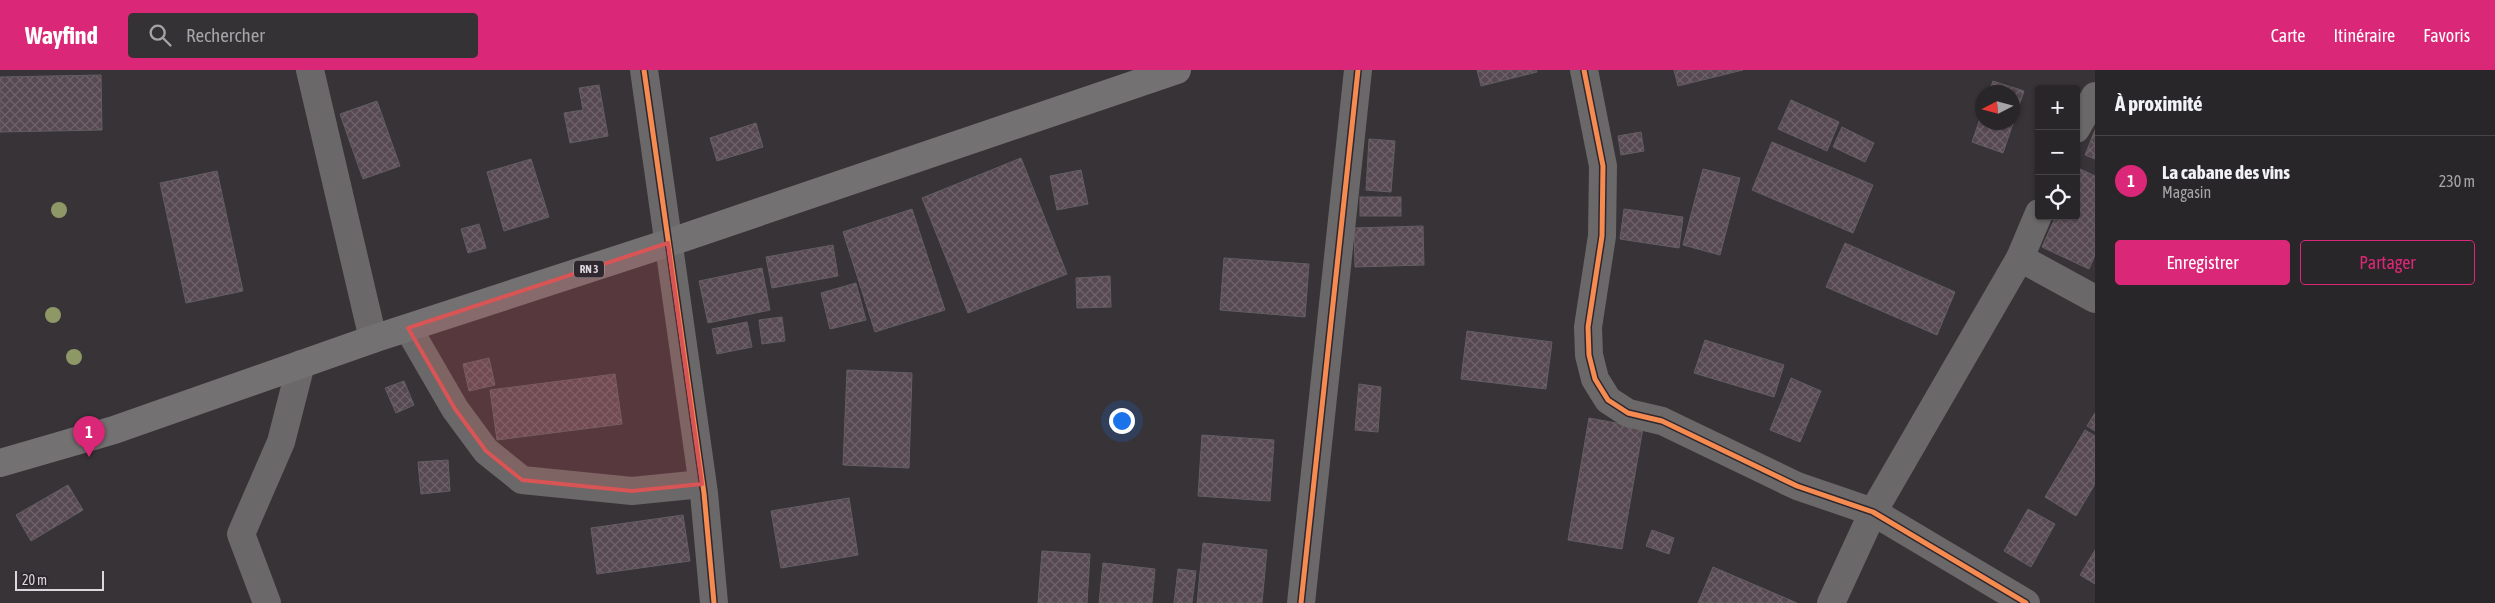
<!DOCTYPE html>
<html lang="fr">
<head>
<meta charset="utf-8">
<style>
  body { margin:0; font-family:"Asap Condensed",sans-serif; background:#353235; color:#f1f3f6 }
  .controls { position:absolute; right:15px; top:15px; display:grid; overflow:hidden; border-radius:5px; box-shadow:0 1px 4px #0004 }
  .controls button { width:45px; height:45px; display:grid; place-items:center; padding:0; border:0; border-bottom:1px solid #454346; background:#292629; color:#f1f3f6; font:25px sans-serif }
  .compass { position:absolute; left:1975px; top:15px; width:45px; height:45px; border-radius:50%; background:#292629; box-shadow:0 1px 4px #0004; rotate:264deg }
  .scale { position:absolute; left:15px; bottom:12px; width:89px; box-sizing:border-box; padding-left:5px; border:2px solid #dcd7db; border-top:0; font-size:14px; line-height:18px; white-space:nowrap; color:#dcd7db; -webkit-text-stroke:4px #2f272e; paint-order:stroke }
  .you { position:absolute; left:1121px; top:350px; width:18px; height:18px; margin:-12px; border:4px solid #fff; border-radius:50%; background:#1a73e8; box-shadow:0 0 0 8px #1a73e833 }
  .badge { display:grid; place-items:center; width:32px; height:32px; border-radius:50%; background:#db2777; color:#fff; font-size:16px; font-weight:700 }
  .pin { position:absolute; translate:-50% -41px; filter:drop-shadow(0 1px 2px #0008) }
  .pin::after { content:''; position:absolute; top:26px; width:18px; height:15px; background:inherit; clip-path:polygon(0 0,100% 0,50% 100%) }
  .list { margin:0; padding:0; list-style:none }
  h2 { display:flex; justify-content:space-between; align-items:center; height:65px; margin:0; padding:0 20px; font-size:21px }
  h2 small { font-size:16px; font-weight:400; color:#a5a5a8 }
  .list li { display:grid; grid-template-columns:32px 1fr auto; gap:15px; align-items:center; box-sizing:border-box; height:90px; padding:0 20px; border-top:1px solid #454346 }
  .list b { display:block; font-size:19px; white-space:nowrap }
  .list p { margin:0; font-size:16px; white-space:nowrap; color:#a5a5a8 }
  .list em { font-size:16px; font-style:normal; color:#a5a5a8 }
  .actions { display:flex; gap:10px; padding:15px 20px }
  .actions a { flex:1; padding:11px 0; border:1px solid #db2777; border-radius:5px; text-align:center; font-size:18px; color:#db2777 }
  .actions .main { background:#db2777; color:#fff }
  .icon { flex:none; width:28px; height:28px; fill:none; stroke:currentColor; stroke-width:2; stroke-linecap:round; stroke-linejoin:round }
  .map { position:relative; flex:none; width:2095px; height:533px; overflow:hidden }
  header { display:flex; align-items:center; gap:30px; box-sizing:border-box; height:70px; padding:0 25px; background:#db2777; color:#fff }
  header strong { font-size:24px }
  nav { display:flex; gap:28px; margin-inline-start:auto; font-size:18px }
  .search { width:350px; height:45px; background:#353235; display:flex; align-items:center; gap:12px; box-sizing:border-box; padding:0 18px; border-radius:5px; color:#a5a5a8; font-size:19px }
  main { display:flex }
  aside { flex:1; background:#292629 }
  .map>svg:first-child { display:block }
</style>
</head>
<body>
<header>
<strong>Wayfind</strong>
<div class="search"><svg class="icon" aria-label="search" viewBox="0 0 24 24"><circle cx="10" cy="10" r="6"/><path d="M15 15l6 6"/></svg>Rechercher</div>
<nav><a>Carte</a><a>Itinéraire</a><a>Favoris</a></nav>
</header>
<main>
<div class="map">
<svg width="2095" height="533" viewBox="0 0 2095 533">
  <defs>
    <pattern id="building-cross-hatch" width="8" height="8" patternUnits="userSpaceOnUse" patternTransform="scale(1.25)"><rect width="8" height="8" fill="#574951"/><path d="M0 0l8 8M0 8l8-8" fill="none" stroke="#6f6269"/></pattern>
  </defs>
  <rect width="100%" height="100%" fill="#373337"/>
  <g fill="url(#building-cross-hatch)" stroke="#625e61">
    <path d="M1477,0H1536L1537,2L1481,16Z"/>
    <path d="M1674,0H1743L1678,16Z"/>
    <path d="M101,5L102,60L0,62V7Z"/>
    <path d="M1993,11L2024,21L2003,83L1972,72L1982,43V52H2012V22H1989Z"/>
    <path d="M599,15L608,66L570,73L564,43L583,40L579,18Z"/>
    <path d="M1791,30L1839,52L1827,81L1778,59Z"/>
    <path d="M377,31L400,96L363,109L340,44Z"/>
    <path d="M756,53L763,77L717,91L710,68Z"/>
    <path d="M1842,57L1874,73L1865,92L1833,77Z"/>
    <path d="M2095,60V89L2085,85Z"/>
    <path d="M1641,62L1644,81L1621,85L1618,66Z"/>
    <path d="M1369,69L1395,71L1391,122L1366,120Z"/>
    <path d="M1772,72L1873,115L1853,163L1752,120Z"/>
    <path d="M1021,88L1067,204L968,243L922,128Z"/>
    <path d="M531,89L549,147L504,161L487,102Z"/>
    <path d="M2078,98L2095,106V185L2089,199L2042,177L2056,146H2076Z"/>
    <path d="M1703,99L1740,108L1720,185L1683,175Z"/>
    <path d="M1081,100L1088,134L1057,140L1050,106Z"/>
    <path d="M217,101L243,221L186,233L160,113Z"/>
    <rect x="1360" y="127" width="41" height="19"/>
    <path d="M912,139L945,240L875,262L843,162Z"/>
    <path d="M1624,139L1683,147L1679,178L1620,169Z"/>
    <path d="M479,154L486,178L468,183L461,159Z"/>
    <path d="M1423,156L1424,195L1355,197L1354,158Z"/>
    <path d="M1845,173L1955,222L1937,265L1826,217Z"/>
    <path d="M833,175L838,206L772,218L766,187Z"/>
    <path d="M1224,188L1309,194L1305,247L1220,240Z"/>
    <path d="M762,198L770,240L708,253L699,211Z"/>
    <path d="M1110,206L1111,237L1077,238L1076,208Z"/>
    <path d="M856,213L866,250L830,259L821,223Z"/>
    <path d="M782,247L785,271L762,274L759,250Z"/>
    <path d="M747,252L752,277L717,284L712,259Z"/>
    <path d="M1467,261L1552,272L1546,319L1461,309Z"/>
    <path d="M1705,270L1784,295L1774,327L1694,303Z"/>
    <path d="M489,288L495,315L469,321L463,294Z"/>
    <path d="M847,300L912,303L909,398L843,395Z"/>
    <path d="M615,304L622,354L497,370L490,320Z"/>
    <path d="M1791,308L1821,321L1800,372L1770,360Z"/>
    <path d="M404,311L414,335L396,343L385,318Z"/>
    <path d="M1359,314L1381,317L1378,362L1355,360Z"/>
    <path d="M2095,343V361L2087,356Z"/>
    <path d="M1589,348L1643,358L1622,479L1568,470Z"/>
    <path d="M2085,360L2095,366V414L2076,446L2045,427Z"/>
    <path d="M1202,365L1274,370L1270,431L1198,426Z"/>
    <path d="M448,390L450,421L421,424L418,392Z"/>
    <path d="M68,415L83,440L31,471L16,445Z"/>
    <path d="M849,428L858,485L781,498L771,441Z"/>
    <path d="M2028,439L2055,454L2031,497L2004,481Z"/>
    <path d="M683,445L690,491L597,504L591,458Z"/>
    <path d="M1652,460L1674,468L1669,484L1646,476Z"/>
    <path d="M1203,473L1267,480L1262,533H1197Z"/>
    <path d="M2095,480V514L2080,505Z"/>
    <path d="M1042,481L1090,484L1087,533H1038Z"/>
    <path d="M1103,493L1155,499L1152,533H1099Z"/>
    <path d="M1713,497L1797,533H1698Z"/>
    <path d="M1178,499L1196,501L1192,533H1174Z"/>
  </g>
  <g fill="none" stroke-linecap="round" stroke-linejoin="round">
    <g stroke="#6a6868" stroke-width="28">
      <path d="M310,0L373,269"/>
      <path d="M644,0L704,423L714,533"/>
      <path d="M1584,0L1603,96L1602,166L1588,257L1589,285L1595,309L1608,330L1628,343L1662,351L1797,416L1873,442L2026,533"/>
      <path d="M2076,59L2095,26"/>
      <path d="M2020,188L2095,229"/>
      <path d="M408,258L455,339L486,381L522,410L632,421L702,414"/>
      <path d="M267,533L241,464L281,372L301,294"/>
      <path d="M1301,533L1358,0"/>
      <path d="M1831,533L1873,442L2020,188L2039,143"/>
    </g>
    <path stroke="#737172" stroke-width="28" d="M0,393L114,360L373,269L668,173L1177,0"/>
    <defs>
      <g id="cycleway">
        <path d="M644,0L704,423L714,533"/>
        <path d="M1584,0L1603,96L1602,166L1588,257L1589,285L1595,309L1608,330L1628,343L1662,351L1797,416L1873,442L2026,533"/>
        <path d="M1301,533L1358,0"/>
      </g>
    </defs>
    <use href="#cycleway" stroke="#2f272e" stroke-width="8"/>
    <use href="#cycleway" stroke="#f68b52" stroke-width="5"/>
  </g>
  <g fill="#8e9766">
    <circle cx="59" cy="140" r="8"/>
    <circle cx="53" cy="245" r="8"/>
    <circle cx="74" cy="287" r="8"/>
  </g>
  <path fill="#d85455" fill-opacity="0.2" stroke="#d85455" stroke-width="4" stroke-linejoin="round" d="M668,173L702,414L632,421L522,410L486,381L455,339L408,258Z"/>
  <g text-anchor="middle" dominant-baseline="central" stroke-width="4" stroke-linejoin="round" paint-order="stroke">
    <rect fill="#2f272e" stroke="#a8a2a7" stroke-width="1" x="574" y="190.5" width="30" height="17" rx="4"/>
    <g font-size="11" font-weight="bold" fill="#dcd7db">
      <text x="589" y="199">RN 3</text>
    </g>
  </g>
</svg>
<div class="controls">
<button>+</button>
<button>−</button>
<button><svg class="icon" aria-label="locate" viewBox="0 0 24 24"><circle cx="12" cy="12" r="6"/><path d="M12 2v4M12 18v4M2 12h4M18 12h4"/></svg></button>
</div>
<svg class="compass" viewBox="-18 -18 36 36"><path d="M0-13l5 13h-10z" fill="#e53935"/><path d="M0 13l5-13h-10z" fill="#a5a5a8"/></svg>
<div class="scale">20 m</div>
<div class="you"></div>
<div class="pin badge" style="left:89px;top:387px">1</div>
</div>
<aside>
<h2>À proximité<small></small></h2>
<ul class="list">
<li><span class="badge">1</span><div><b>La cabane des vins</b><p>Magasin</p></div><em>230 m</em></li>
</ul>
<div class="actions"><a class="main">Enregistrer</a><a>Partager</a></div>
</aside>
</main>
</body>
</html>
